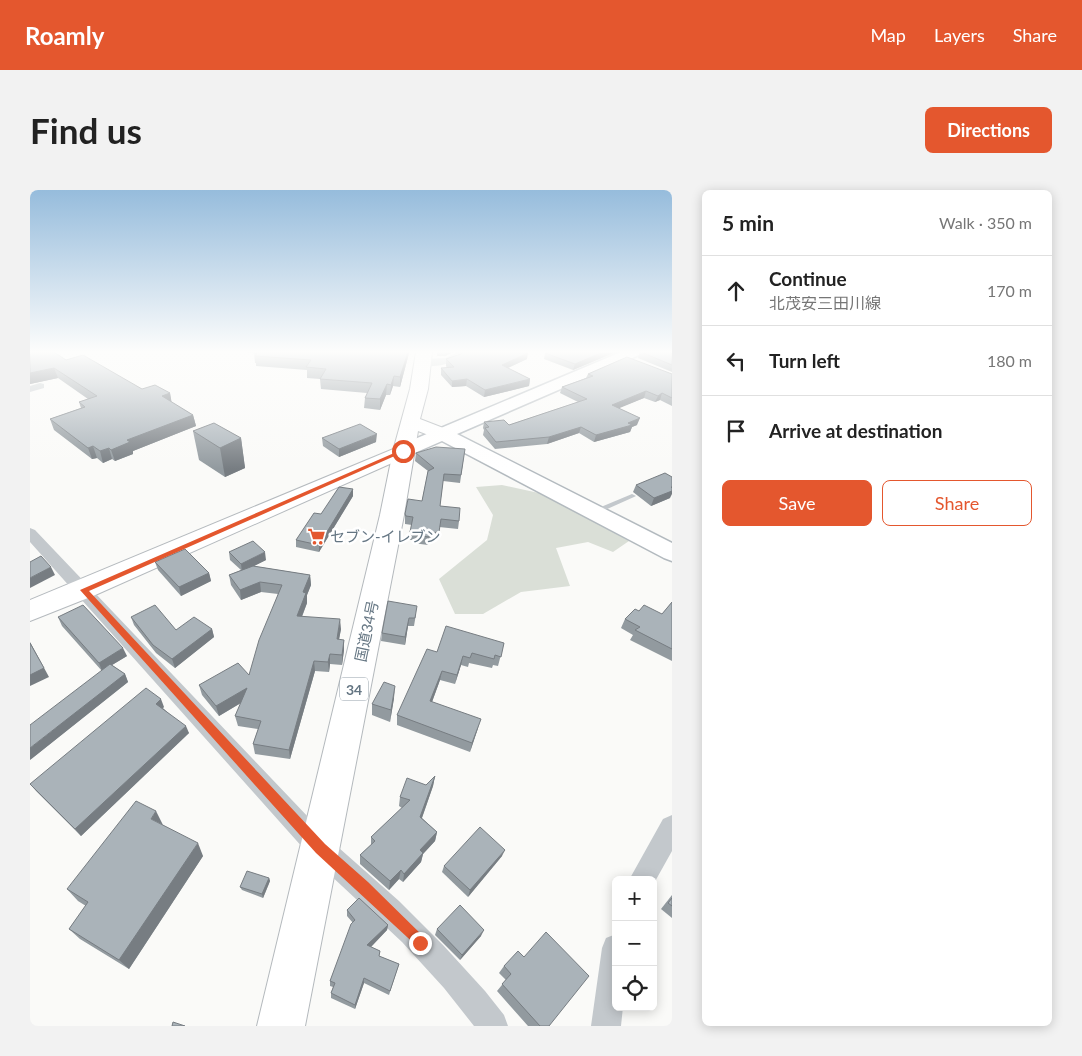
<!DOCTYPE html>
<html lang="en">
<head>
<meta charset="utf-8">
<style>
  body { margin:0; font-family:Lato,"Noto Sans JP",sans-serif; background:#f2f2f2; color:#222 }
  .controls { position:absolute; right:15px; bottom:15px; display:grid; overflow:hidden; border-radius:8px; box-shadow:0 2px 12px #0003 }
  .controls button { width:45px; height:45px; display:grid; place-items:center; padding:0; border:0; border-bottom:1px solid #e0e0e0; background:#fff; color:#222; font:25px sans-serif }
  .stop { position:absolute; width:15px; height:15px; margin:-11px; border:4px solid #e4572e; border-radius:50%; background:#fff }
  .stop.end { background:#e4572e; border-color:#fff; box-shadow:0 1px 5px #0008 }
  .list { margin:0; padding:0; list-style:none }
  h2 { display:flex; justify-content:space-between; align-items:center; height:65px; margin:0; padding:0 20px; font-size:21px }
  h2 small { font-size:16px; font-weight:400; color:#767676 }
  .list li { display:grid; grid-template-columns:32px 1fr auto; gap:15px; align-items:center; box-sizing:border-box; height:70px; padding:0 20px; border-top:1px solid #e0e0e0 }
  .list b { display:block; font-size:19px; white-space:nowrap }
  .list p { margin:0; font-size:16px; white-space:nowrap; color:#767676 }
  .list em { font-size:16px; font-style:normal; color:#767676 }
  .actions { display:flex; gap:10px; padding:15px 20px }
  .actions a { flex:1; padding:11px 0; border:1px solid #e4572e; border-radius:8px; text-align:center; font-size:18px; color:#e4572e }
  .actions .main { background:#e4572e; color:#fff }
  .icon { flex:none; width:28px; height:28px; fill:none; stroke:currentColor; stroke-width:2; stroke-linecap:round; stroke-linejoin:round }
  .map { position:relative; flex:none; width:642px; height:836px; overflow:hidden; border-radius:8px }
  header { display:flex; align-items:center; gap:30px; box-sizing:border-box; height:70px; padding:0 25px; background:#e4572e; color:#fff }
  header strong { font-size:24px }
  nav { display:flex; gap:28px; margin-inline-start:auto; font-size:18px }
  .intro { display:flex; align-items:center; justify-content:space-between; box-sizing:border-box; height:120px; padding:0 30px }
  h1 { margin:0; font-size:35px }
  .button { padding:12px 22px; border-radius:8px; background:#e4572e; color:#fff; font-size:18px; font-weight:700 }
  main { display:flex; gap:30px; padding:0 30px }
  aside { flex:1; background:#fff; border-radius:8px; box-shadow:0 2px 12px #0003 }
  .map>svg:first-child { display:block }
</style>
</head>
<body>
<header>
<strong>Roamly</strong>
<nav><a>Map</a><a>Layers</a><a>Share</a></nav>
</header>
<div class="intro"><h1>Find us</h1><a class="button">Directions</a></div>
<main>
<div class="map">
<svg width="642" height="836" viewBox="0 0 642 836">
  <rect width="100%" height="100%" fill="#fafaf8"/>
  <path fill="#dadfd7" d="M472,295L518,305L599,351L583,362L558,352L526,358L540,396L491,402L453,424H425L409,389L457,350L463,325L446,297Z"/>
  <g fill="none" stroke-linecap="round" stroke-linejoin="round">
    <defs>
      <path id="secondary" d="M591,162H611L609,165L427,244L642,353V371L634,368L412,251L380,265H366L363,261L366,257Z"/>
      <path id="primary" d="M373,255L380,257L383,261L380,265L63,406L0,431V410Z"/>
      <path id="highway" d="M386,162H402L398,199L390,229L421,241L424,245L421,249L414,251L388,241L374,325L275,836H227L350,325L363,261L380,199Z"/>
    </defs>
    <use href="#secondary" stroke="#b3babf" stroke-width="3"/>
    <use href="#primary" stroke="#b5babe" stroke-width="2"/>
    <use href="#highway" stroke="#b4b9bd" stroke-width="2"/>
    <path fill="#c3c8cc" fill-rule="evenodd" d="M602,304L606,306L604,307L566,324H560L559,322Z"/>
    <g fill="#c3c8cc" fill-rule="evenodd">
      <path d="M427,162H440C430,172 398,182 387,172L392,169L416,168Z"/>
      <path d="M10,193L14,194V198L0,202V196Z"/>
      <path d="M0,338L5,340L300,650L369,711L413,755L455,801L474,825L478,836H444L414,798L372,752L282,668L0,352Z"/>
      <path d="M642,625V661L623,695V690H599L633,629Z"/>
      <path d="M586,744V817H593L591,836H561L572,758L576,748Z"/>
    </g>
    <use href="#secondary" fill="#fff" fill-rule="evenodd"/>
    <use href="#primary" fill="#fff" fill-rule="evenodd"/>
    <use href="#highway" fill="#fff" fill-rule="evenodd"/>
  </g>
  <g fill="#929a9f">
    <path d="M0,162L36,170L112,199L140,203L141,212L163,225L166,236L103,261V264L85,271L82,269L73,273L67,268L62,269L24,240L20,229L51,218L49,212L58,209L28,188L0,194Z"/>
    <path d="M216,162H379L378,167L370,197L363,196L360,205H356L350,220L334,218L335,208L337,203L291,199L290,189L277,188V180L226,176V173H225L224,163Z"/>
    <path d="M407,162H423L415,166H407Z"/>
    <path d="M516,162H586L543,180L514,169L515,163Z"/>
    <path d="M610,162H642V182L608,168Z"/>
    <path d="M416,169H497L478,178L500,189L499,196L454,207L436,196L422,197L411,185V178H417L416,176Z"/>
    <path d="M558,184H642V216L630,210L625,212L614,208L588,218L607,235L602,237L600,242L564,252L549,243L517,254L465,259L453,245L454,240L453,238L454,232L479,235L548,212L530,203L532,197L556,188Z"/>
    <path d="M163,241L211,248L215,278L195,287L169,270Z"/>
    <path d="M292,248L346,252L309,267L293,256Z"/>
    <path d="M435,259L430,293L413,291L410,316L429,331L428,339L409,337L408,350L399,351L398,355L383,353V350H379L382,335L375,334V324L392,311L398,281L385,271L386,263Z"/>
    <path d="M606,295L640,308L621,316L603,302Z"/>
    <path d="M323,299V306L289,362L266,357V350L291,324Z"/>
    <path d="M199,362L236,370L224,376L280,385L281,395L277,405V413L272,427L311,439L309,450H314V460L312,475L300,474L299,482L285,481L260,569L225,564L223,554L228,539L208,536L205,526L211,513L189,526L172,505L169,495L219,485L248,404L231,402L211,410L201,395L199,385L211,380L200,370Z"/>
    <path d="M125,372L179,383L181,391L151,406L128,380Z"/>
    <path d="M642,412V471L600,450L603,445L591,438L595,429L609,421L632,424Z"/>
    <path d="M386,424L384,436H378L375,455L351,451L352,443Z"/>
    <path d="M28,427L97,466L82,475L95,484L98,492L0,570L72,481L32,436Z"/>
    <path d="M101,427L146,440L182,439L184,447L145,478L126,463L104,435Z"/>
    <path d="M474,453L468,476L463,475L462,478L439,473L438,477L431,475L425,494L410,490L402,512L448,538L440,562L367,535V525L407,462Z"/>
    <path d="M364,508L360,532L342,525V514Z"/>
    <path d="M134,517L133,518L159,543L51,646L6,601L0,594Z"/>
    <path d="M405,586L403,596L392,628L407,642L405,651L393,664L391,672L373,692L369,689L359,700L330,674V665L341,655V647L372,618L369,616L370,607L396,595Z"/>
    <path d="M133,635L173,666L99,779L50,749L39,739L56,716L48,711L37,699Z"/>
    <path d="M472,666L438,707L412,682L414,676Z"/>
    <path d="M239,688L240,691L233,708L212,700L210,697Z"/>
    <path d="M642,705V728L631,719Z"/>
    <path d="M317,720L358,735L357,740L341,757L350,761L349,766L369,774L359,805L334,793L325,819L301,808V803L303,797L300,796V791L323,733L317,726Z"/>
    <path d="M407,739L451,746L430,770L405,745Z"/>
    <path d="M494,767L519,836H498L467,801L476,790L469,783L474,776Z"/>
  </g>
  <g fill="#777d82">
    <path d="M378,162H379L378,167L370,197V187Z"/>
    <path d="M416,162H423L415,166Z"/>
    <path d="M573,162H586L543,180L545,174Z"/>
    <path d="M498,163L497,169L471,181L472,175Z"/>
    <path d="M24,178L28,188L0,194V183Z"/>
    <path d="M364,186L363,196L360,205L361,195Z"/>
    <path d="M437,189L436,196L422,197V191Z"/>
    <path d="M500,189L499,196L454,207L455,200Z"/>
    <path d="M357,194L356,205L350,220V209Z"/>
    <path d="M616,201L614,208L580,222L582,215Z"/>
    <path d="M140,203L142,214L132,206Z"/>
    <path d="M632,203L630,210L625,212L628,206Z"/>
    <path d="M163,225L166,236L103,261V264L85,271L81,260L97,250Z"/>
    <path d="M610,228L607,235L602,237L600,242L564,252L566,245Z"/>
    <path d="M551,237L549,243L517,254L519,247Z"/>
    <path d="M347,244L346,252L309,267V259Z"/>
    <path d="M211,248L215,278L195,287L190,258Z"/>
    <path d="M63,256L67,268L62,269L58,258Z"/>
    <path d="M79,258L82,269L73,273L70,261Z"/>
    <path d="M641,297H642V304L640,308L621,316L624,308Z"/>
    <path d="M323,299V306L289,362V355Z"/>
    <path d="M235,362L236,370L212,382L211,374Z"/>
    <path d="M21,377L25,385L0,398V388Z"/>
    <path d="M179,383L181,391L151,406L149,397Z"/>
    <path d="M280,385L281,395L277,405V413L268,436L267,426L273,402Z"/>
    <path d="M230,392L231,402L211,410L210,400Z"/>
    <path d="M379,428L378,436L375,455V447Z"/>
    <path d="M310,429L311,439L307,459V449Z"/>
    <path d="M182,439L184,447L145,478L142,469Z"/>
    <path d="M314,450V460L312,475V465Z"/>
    <path d="M0,452L19,487L0,496Z"/>
    <path d="M93,458L97,466L72,481L69,473Z"/>
    <path d="M300,464V474L299,482L298,472Z"/>
    <path d="M433,466L431,475L425,494L427,485Z"/>
    <path d="M284,471L285,481L260,569L259,560Z"/>
    <path d="M412,481L410,490L399,520L400,511Z"/>
    <path d="M95,484L98,492L0,570V558Z"/>
    <path d="M365,496L364,508L360,532L361,520Z"/>
    <path d="M217,498L219,508L189,526L186,516Z"/>
    <path d="M131,509L134,517L129,522L126,514Z"/>
    <path d="M451,529L440,562L442,553Z"/>
    <path d="M156,536L159,543L51,646L45,639Z"/>
    <path d="M405,586L403,596L389,636L390,627Z"/>
    <path d="M126,621L133,635L121,629Z"/>
    <path d="M407,642L405,651L393,664L391,672L373,692L374,684L390,660Z"/>
    <path d="M168,653L173,666L99,779L89,770Z"/>
    <path d="M475,660L472,666L438,707L440,700Z"/>
    <path d="M371,680L369,689L359,700L360,691Z"/>
    <path d="M239,688L240,691L233,708L232,704Z"/>
    <path d="M358,735L357,740L337,761V755Z"/>
    <path d="M454,740L451,746L430,770L432,765Z"/>
    <path d="M334,788V793L325,819V815Z"/>
  </g>
  <g fill="#aab3b9" stroke="#777d82">
    <path d="M0,162H24L36,170L53,165L112,199L125,195L140,203L132,206L163,225L97,250L100,252L81,260L79,258L70,261L63,256L58,258L20,229L55,217L49,212L67,206L24,178L0,183Z"/>
    <path d="M224,162H378L370,187L364,186L361,195L357,194L350,209L335,208L342,193L290,189L296,179L276,177L281,170L225,166L227,163H223Z"/>
    <path d="M434,162L498,163L472,175L500,189L455,200L437,189L422,191L411,178L424,177L416,169L431,164Z"/>
    <path d="M516,162H573L545,174L515,163Z"/>
    <path d="M611,162H642V175Z"/>
    <path d="M597,167L642,184V208L632,203L628,206L616,201L582,215L610,228L598,233L602,235L566,245L551,237L519,247L466,252L455,238L459,237L454,232L474,230L479,235L557,209L532,197L563,186L558,184Z"/>
    <path d="M184,233L211,248L190,258L163,241Z"/>
    <path d="M330,234L347,244L309,259L292,248Z"/>
    <path d="M406,257L435,259L431,285L414,284L410,316L430,318L429,331L411,329L409,342L400,343L399,347L383,345L384,342H380L383,327L376,326L375,324L378,309L392,311L398,281L404,278L386,263Z"/>
    <path d="M635,283L642,287V297H641L642,298V301L624,308L606,295Z"/>
    <path d="M309,297L323,299L289,355L266,350L284,323L291,324Z"/>
    <path d="M223,351L235,362L211,374L199,362Z"/>
    <path d="M155,359L179,383L149,397L125,372Z"/>
    <path d="M11,366L21,377L0,388V372Z"/>
    <path d="M223,376L280,385L273,402L276,403L267,426L310,429L307,449L314,450L312,465L300,464L298,472L284,471L259,560L223,554L231,531L205,526L217,498L186,516L169,495L208,473L219,485L229,450L252,395L230,392L210,400L199,385Z"/>
    <path d="M358,411L387,416L385,428H379L375,447L352,443Z"/>
    <path d="M642,412V459L605,440L610,437L595,429L605,419L609,421L614,415L632,424Z"/>
    <path d="M53,415L93,458L69,473L28,427Z"/>
    <path d="M125,415L146,440L164,427L182,439L142,469L123,455L101,427Z"/>
    <path d="M416,436L474,453L471,467L465,465L464,469L442,463L440,468L433,466L427,485L412,481L400,511L451,529L442,553L367,525L397,459L407,462Z"/>
    <path d="M0,453L14,478L0,485Z"/>
    <path d="M80,474L95,484L0,558V535Z"/>
    <path d="M354,492L365,496L361,520L342,514Z"/>
    <path d="M116,498L131,509L126,514L156,536L45,639L0,594Z"/>
    <path d="M405,586L390,627L407,642L390,660L393,663L374,684L371,680L360,691L330,665L345,651L341,647L380,610L370,607L377,588L396,595Z"/>
    <path d="M106,611L126,621L121,629L168,653L89,770L39,739L58,712L37,699Z"/>
    <path d="M450,637L475,660L440,700L414,676Z"/>
    <path d="M217,681L239,688L232,704L210,697Z"/>
    <path d="M329,708L358,735L337,755L350,761L349,766L369,774L360,801L334,788L325,815L301,803L305,793L300,791L321,734L325,730L317,720Z"/>
    <path d="M642,708V716L638,713Z"/>
    <path d="M430,715L454,740L432,765L407,739Z"/>
    <path d="M516,742L559,786L519,836H510L472,794L481,784L474,776L488,761L494,767Z"/>
    <path d="M143,832L155,836H142Z"/>
  </g>
  <linearGradient id="sky" x2="0" y2="1"><stop stop-color="#96bcdc"/><stop offset="0.58" stop-color="#fdfdfc"/><stop offset="1" stop-color="#fdfdfc" stop-opacity="0"/></linearGradient>
  <rect width="642" height="279" fill="url(#sky)"/>
  <path fill="#e4572e" d="M371,260L376,261L59,401L295,654L338,692L395,748L397,753L395,757L390,759L286,663L50,400Z"/>
  <defs>
    <symbol id="supermarket-bare" viewBox="-9 -9 18 18"><path d="M-6-5.5h2.5l.6 2H6L4.5 2H-2.5L-4.4-4H-6ZM-1.5 3.2a1.3 1.3 0 1 0 .1 0ZM3 3.2a1.3 1.3 0 1 0 .1 0Z" fill="#e4572e" stroke="#fff" stroke-width="2.5" paint-order="stroke"/></symbol>
  </defs>
  <g fill-rule="evenodd">
    <use href="#supermarket-bare" x="274" y="334" width="25" height="25"/>
  </g>
  <g text-anchor="middle" dominant-baseline="central" stroke-width="5" stroke-linejoin="round" paint-order="stroke">
    <rect fill="#fff" stroke="#939fa8" stroke-width="1" x="310" y="487.5" width="28" height="23" rx="4"/>
    <g font-size="14" font-weight="bold" fill="#657683">
      <text x="324" y="499">34</text>
    </g>
    <g font-size="15" fill="#657683" stroke="#fff" text-anchor="start">
      <text x="300" y="346">セブン-イレブン</text>
    </g>
    <g font-size="15" fill="#657683" stroke="#fff">
      <text transform="translate(336 441) rotate(-78)">国道34号</text>
    </g>
  </g>
</svg>
<div class="controls">
<button>+</button>
<button>−</button>
<button><svg class="icon" aria-label="locate" viewBox="0 0 24 24"><circle cx="12" cy="12" r="6"/><path d="M12 2v4M12 18v4M2 12h4M18 12h4"/></svg></button>
</div>
<div class="stop" style="left:373px;top:261px"></div>
<div class="stop end" style="left:390px;top:753px"></div>
</div>
<aside>
<h2>5 min<small>Walk · 350 m</small></h2>
<ul class="list">
<li><svg class="icon" aria-label="ahead" viewBox="0 0 24 24"><path d="M12 20V5M6 11l6-6 6 6"/></svg><div><b>Continue</b><p>北茂安三田川線</p></div><em>170 m</em></li>
<li><svg class="icon" aria-label="left" viewBox="0 0 24 24"><path d="M17 20v-9H6M10 6l-5 5 5 5"/></svg><div><b>Turn left</b></div><em>180 m</em></li>
<li><svg class="icon" aria-label="arrive" viewBox="0 0 24 24"><path d="M6 21V4h12l-3 4 3 4H6"/></svg><div><b>Arrive at destination</b></div></li>
</ul>
<div class="actions"><a class="main">Save</a><a>Share</a></div>
</aside>
</main>
</body>
</html>
